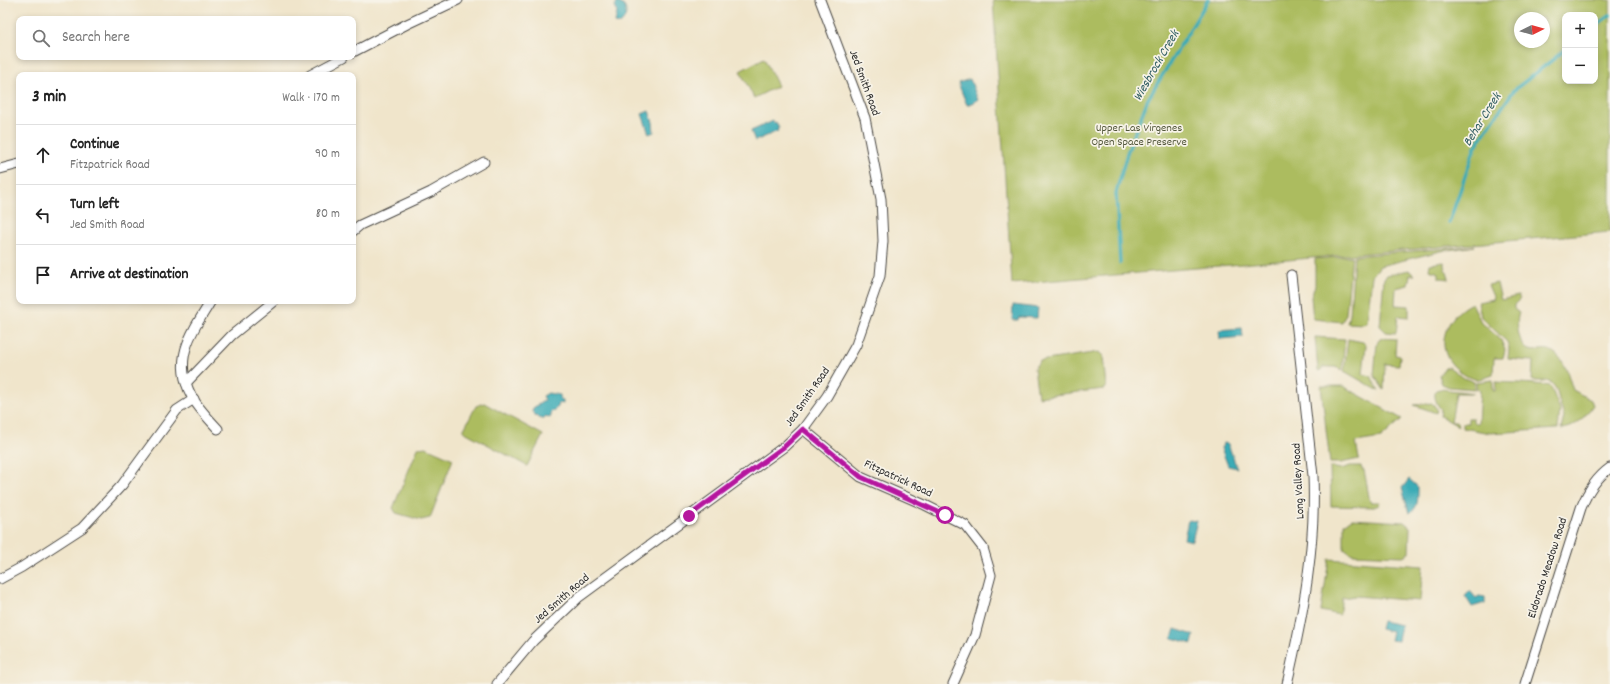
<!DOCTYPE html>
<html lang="en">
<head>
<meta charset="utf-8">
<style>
  body { margin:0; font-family:Dekko,sans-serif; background:#f6f6f6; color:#222 }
  .controls { position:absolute; right:12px; top:12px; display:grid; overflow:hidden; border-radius:8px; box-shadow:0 2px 6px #0003 }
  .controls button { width:36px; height:36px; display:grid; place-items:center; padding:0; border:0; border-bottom:1px solid #e0e0e0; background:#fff; color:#222; font:20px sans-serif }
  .compass { position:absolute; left:1514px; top:12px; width:36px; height:36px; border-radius:50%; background:#fff; box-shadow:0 2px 6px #0003; rotate:85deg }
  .stop { position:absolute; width:12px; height:12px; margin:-9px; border:3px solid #b5179e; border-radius:50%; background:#fff }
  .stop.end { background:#b5179e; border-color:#fff; box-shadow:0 1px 4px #0008 }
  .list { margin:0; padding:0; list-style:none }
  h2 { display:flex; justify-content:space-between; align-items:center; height:52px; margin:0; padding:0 16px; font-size:17px }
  h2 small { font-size:13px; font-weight:400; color:#767676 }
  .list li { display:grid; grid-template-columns:26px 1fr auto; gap:12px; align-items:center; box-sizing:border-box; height:60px; padding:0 16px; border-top:1px solid #e0e0e0 }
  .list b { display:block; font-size:15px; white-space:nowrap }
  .list p { margin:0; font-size:13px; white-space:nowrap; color:#767676 }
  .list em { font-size:13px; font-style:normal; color:#767676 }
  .icon { flex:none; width:22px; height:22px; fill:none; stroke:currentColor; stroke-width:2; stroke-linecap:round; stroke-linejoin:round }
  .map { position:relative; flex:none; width:1610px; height:684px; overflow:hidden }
  .search { position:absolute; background:#fff; box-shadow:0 2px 6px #0003; left:16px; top:16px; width:340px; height:44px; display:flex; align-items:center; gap:10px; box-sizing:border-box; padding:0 14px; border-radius:8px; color:#767676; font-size:15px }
  .panel { position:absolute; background:#fff; box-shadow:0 2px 6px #0003; left:16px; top:72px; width:340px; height:232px; border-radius:8px }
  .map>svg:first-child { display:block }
</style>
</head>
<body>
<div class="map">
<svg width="1610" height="684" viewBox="0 0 1610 684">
  <rect width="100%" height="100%" fill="#f7f3e8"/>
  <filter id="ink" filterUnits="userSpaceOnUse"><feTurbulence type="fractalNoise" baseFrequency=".025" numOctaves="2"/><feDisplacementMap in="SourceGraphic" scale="8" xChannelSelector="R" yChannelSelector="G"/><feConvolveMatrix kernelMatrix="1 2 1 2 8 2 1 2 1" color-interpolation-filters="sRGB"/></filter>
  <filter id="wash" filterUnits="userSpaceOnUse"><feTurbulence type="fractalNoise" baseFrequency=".012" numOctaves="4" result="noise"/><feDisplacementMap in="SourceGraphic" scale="16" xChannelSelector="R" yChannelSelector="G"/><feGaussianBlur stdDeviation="0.9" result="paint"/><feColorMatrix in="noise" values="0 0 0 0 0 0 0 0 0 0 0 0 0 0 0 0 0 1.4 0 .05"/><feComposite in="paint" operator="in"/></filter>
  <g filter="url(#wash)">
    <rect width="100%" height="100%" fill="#f0e5cb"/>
    <g fill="#acbc5f" stroke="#6c7445" fill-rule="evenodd">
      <path d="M993,0H1610V232L1012,284ZM1565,15H1595V81H1565ZM1520,18H1544V42H1520Z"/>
      <path d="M764,58L778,86L754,98L740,71Z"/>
      <path d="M1475,246L1441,251L1380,266L1372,276L1367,322L1363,324L1347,323L1350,315L1354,256Z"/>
      <path d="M1352,256L1346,314L1342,322L1313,319L1311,297L1315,285V259Z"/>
      <path d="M1444,262L1449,279L1439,278V273L1429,270L1430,264Z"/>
      <path d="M1409,270L1414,275H1410L1408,285L1396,288L1395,305L1409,306V317L1398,316L1396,333L1386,332L1380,326L1384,278L1387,275Z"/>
      <path d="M1497,283L1501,300L1518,296L1520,299L1514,305V309L1519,313C1515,322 1519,347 1529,350C1537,353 1545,346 1553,352C1566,360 1568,376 1573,390L1591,400L1593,405C1584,418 1577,427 1561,429L1564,417L1556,389L1552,383L1546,381H1532L1533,361L1508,359L1509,348L1507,342L1481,317L1478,302L1494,299L1488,285Z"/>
      <path d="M1472,303L1481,322L1501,340L1505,350L1503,358H1494L1493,375C1487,377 1480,380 1475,379C1468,378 1463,374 1458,370C1432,350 1445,315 1472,303Z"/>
      <path d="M1315,337L1345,339L1342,370L1335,367H1323L1321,370L1318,371Z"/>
      <path d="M1383,338L1396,339L1395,355L1400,356L1399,365L1385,364L1384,390L1374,375L1377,343L1380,339Z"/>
      <path d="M1348,339L1363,342L1366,345L1363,374L1371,376L1379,391L1344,371Z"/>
      <path d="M1099,352L1103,356L1106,386L1104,389L1038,397L1034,368L1040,361Z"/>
      <path d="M1449,367L1464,378L1474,382V389L1449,387L1442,384L1439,375L1445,368Z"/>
      <path d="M1493,380V391H1495L1496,382C1507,383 1545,383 1551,387L1560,410L1558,429L1490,433L1463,428V423H1468V418H1473V423H1478L1480,390L1476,389V382Z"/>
      <path d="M1321,386H1343L1402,419L1381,438L1356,442L1359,459L1341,463H1330Z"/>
      <path d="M1440,389L1474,393H1456L1451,422H1457L1458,426L1440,416L1441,409C1436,404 1433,395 1436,390Z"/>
      <path d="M484,403L543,435L527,466L463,431L476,406Z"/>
      <path d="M1432,403L1437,409L1436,413L1414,405Z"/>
      <path d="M426,447L453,459L430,518L421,520L396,513L393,508L418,448Z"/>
      <path d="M1350,466H1361L1362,470H1364L1370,502H1380L1379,505L1374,507L1331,506L1330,467L1341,469Z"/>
      <path d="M1352,519L1404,522L1410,527L1409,553L1403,556L1352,554L1344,548V524Z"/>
      <path d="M1329,559L1423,566L1420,601L1355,596L1342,598L1339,615L1321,611Z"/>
    </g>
    <g fill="#3aabb6" stroke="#326b70">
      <path d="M617,2C629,5 628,17 620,24L615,23L617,12L615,6Z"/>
      <path d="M970,79L978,100L967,105L958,83Z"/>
      <path d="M649,111L653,122L654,132L649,134L642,114Z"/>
      <path d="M773,121L774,123L776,122L779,128L777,129L778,131L755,141L751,131Z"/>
      <path d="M1013,305L1038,308L1037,318L1019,317L1018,320H1012Z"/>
      <path d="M1242,328L1243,337L1220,339L1219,330Z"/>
      <path d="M548,393L560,395V399L563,400V404L559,403L558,407L550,413L551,416L550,418L546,416L543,419L538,418L532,412L533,408L545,400L543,396Z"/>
      <path d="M1224,443L1228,444L1237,468L1228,466L1221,448Z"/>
      <path d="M1409,479L1418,487C1418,497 1419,509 1409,513L1402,488Z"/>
      <path d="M1188,520L1197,521L1192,541L1184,539Z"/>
      <path d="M1470,591L1476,598L1479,596L1485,597V603L1472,607L1465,596Z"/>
      <path d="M1382,621L1401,625L1398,641L1390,640L1392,632L1380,629Z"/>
      <path d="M1175,629L1194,635L1192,644L1172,638Z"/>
    </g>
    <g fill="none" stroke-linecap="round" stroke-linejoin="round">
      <g stroke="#3aabb6" stroke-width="3.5">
        <path d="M1595,26L1610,15"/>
        <path d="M1449,223L1475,147L1514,90L1565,50"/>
        <path d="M1120,263L1116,193L1127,153L1148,99L1208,0"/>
      </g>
    </g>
  </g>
  <g filter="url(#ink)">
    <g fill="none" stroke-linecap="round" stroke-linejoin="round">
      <defs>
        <g id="minor">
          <path d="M353,52L407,24L458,0"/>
          <path d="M310,75L344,57"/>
          <path d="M0,169L19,164"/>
          <path d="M353,231L360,225L431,192L484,162"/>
          <path d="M211,301C192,332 172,358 191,395C197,407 209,419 218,429"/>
          <path d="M186,383L232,335L274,301"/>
          <path d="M803,429L861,477L925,505L965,525L983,548L991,575L975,635L953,684"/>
          <path d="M0,579L22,567L82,528L122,485L177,410L194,399"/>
          <path d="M497,684L533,641L579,597L785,446L803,429L827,396L856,345L880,276L883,241L881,199L865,118L820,0"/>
          <path d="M1287,684C1303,615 1316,547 1313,476L1291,275"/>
          <path d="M1525,684L1581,508C1587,493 1596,478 1610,468"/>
        </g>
      </defs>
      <use href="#minor" stroke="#494743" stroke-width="11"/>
      <use href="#minor" stroke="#fff" stroke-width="9"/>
    </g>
  </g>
  <g fill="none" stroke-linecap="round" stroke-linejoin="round" filter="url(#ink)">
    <path stroke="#b5179e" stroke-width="5" d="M689,516L785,446L803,429L861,477L945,515"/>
  </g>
  <g text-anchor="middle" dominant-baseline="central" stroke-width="3.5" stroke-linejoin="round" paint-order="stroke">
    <g font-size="12" fill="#2b2b2b" stroke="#f7f3e8">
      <text transform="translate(864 83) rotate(70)">Jed Smith Road</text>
      <text transform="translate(808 397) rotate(-55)">Jed Smith Road</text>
      <text transform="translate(898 479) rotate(25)">Fitzpatrick Road</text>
      <text transform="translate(1299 481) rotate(-93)">Long Valley Road</text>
      <text transform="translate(1548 568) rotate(-72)">Eldorado Meadow Road</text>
      <text transform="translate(562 599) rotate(-41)">Jed Smith Road</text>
    </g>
    <g font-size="12" fill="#52563b" stroke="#f7f3e8">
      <text x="1139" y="128">Upper Las Virgenes<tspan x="1139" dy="14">Open Space Preserve</tspan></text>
    </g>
    <g font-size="13" font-style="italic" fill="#315e63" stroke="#f7f3e8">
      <text transform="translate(1157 66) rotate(-60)">Wiesbrock Creek</text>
      <text transform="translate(1483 120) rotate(-58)">Behar Creek</text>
    </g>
  </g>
</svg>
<div class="controls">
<button>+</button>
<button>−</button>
</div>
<svg class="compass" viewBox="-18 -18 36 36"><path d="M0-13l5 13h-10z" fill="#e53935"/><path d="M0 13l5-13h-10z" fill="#767676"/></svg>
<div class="stop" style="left:945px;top:515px"></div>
<div class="stop end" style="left:689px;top:516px"></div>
<div class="search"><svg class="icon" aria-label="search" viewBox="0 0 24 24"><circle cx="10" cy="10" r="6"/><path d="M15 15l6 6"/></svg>Search here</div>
<section class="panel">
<h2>3 min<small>Walk · 170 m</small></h2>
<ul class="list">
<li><svg class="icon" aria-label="ahead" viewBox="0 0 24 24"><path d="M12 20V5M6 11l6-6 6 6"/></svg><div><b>Continue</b><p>Fitzpatrick Road</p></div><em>90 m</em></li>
<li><svg class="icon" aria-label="left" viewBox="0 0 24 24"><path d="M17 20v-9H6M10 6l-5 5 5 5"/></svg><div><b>Turn left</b><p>Jed Smith Road</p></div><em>80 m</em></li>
<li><svg class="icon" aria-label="arrive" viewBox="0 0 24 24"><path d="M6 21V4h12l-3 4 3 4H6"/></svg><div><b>Arrive at destination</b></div></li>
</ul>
</section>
</div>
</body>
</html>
